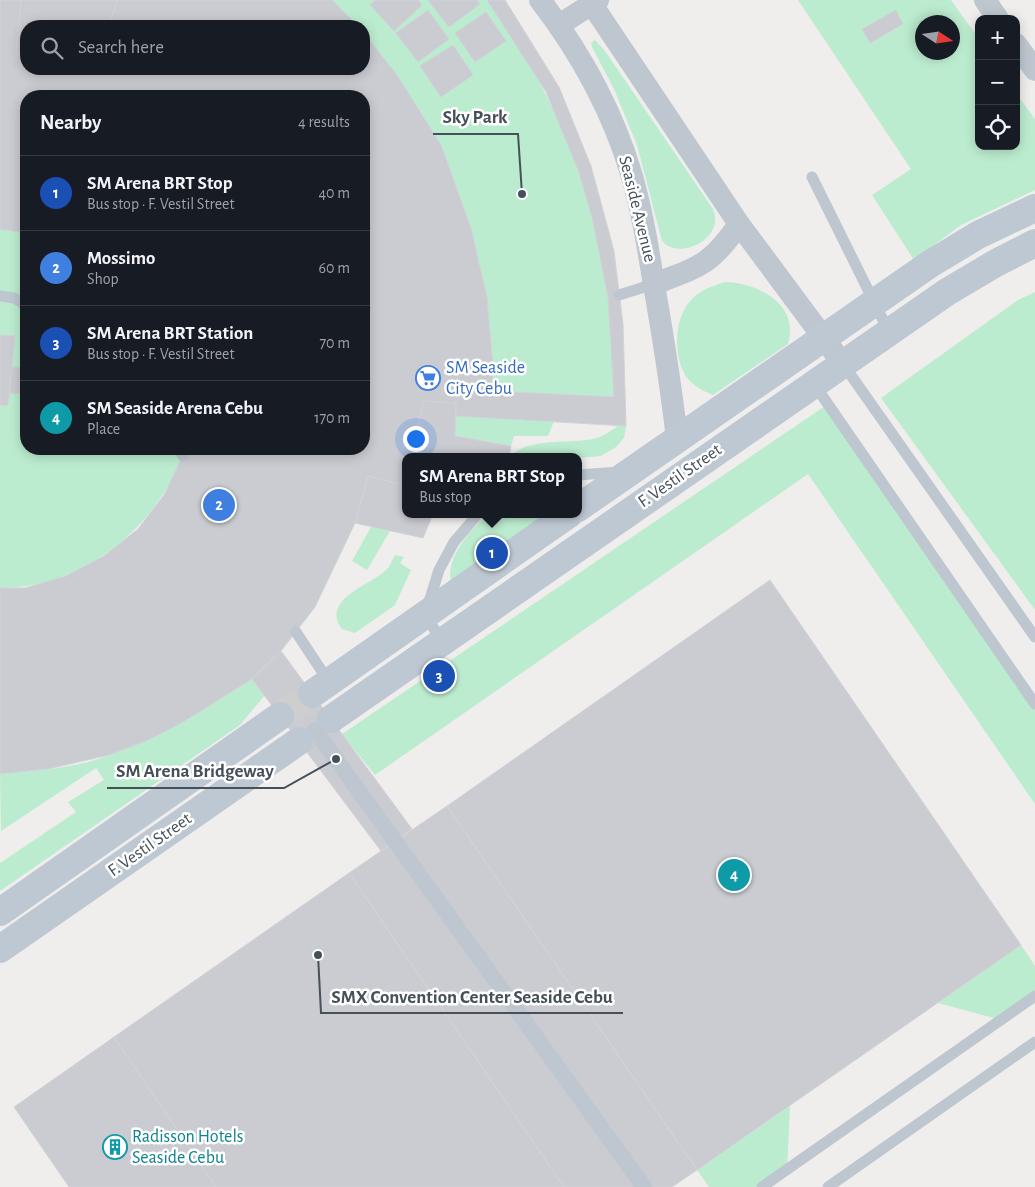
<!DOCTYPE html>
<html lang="en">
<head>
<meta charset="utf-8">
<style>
  body { margin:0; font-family:"Alegreya Sans",sans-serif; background:#20242c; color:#f1f3f6 }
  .controls { position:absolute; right:15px; top:15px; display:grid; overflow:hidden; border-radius:10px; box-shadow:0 2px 12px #0003 }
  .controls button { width:45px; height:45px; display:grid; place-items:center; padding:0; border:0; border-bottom:1px solid #363941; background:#171b24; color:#f1f3f6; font:25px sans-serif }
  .compass { position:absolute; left:915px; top:15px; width:45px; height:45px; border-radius:50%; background:#171b24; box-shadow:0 2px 12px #0003; rotate:102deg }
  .you { position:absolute; left:415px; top:438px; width:18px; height:18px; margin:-12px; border:4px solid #fff; border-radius:50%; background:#1a73e8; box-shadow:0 0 0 8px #1a73e833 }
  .badge { display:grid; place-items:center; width:32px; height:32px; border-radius:50%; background:#2563eb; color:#fff; font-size:16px; font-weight:700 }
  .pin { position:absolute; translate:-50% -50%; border:2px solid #fff; box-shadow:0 1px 5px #0006 }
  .popup { position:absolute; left:402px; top:453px; width:180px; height:65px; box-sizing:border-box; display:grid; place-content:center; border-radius:10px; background:#171b24; filter:drop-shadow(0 1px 4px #0005); font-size:16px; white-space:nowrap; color:#9ea1a6 }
  .popup b { font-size:19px; color:#f1f3f6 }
  .popup::after { content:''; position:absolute; left:50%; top:100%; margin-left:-10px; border:10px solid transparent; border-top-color:#171b24 }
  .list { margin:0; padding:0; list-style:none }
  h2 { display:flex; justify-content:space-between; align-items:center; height:65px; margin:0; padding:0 20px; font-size:21px }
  h2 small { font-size:16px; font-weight:400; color:#9ea1a6 }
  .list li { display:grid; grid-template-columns:32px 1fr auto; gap:15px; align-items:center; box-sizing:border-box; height:75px; padding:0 20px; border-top:1px solid #363941 }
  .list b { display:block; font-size:19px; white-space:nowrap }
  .list p { margin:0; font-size:16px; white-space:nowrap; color:#9ea1a6 }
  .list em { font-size:16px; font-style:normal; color:#9ea1a6 }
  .icon { flex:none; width:28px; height:28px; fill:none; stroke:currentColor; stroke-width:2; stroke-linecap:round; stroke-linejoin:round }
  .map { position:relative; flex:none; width:1035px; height:1187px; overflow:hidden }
  .search { position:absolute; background:#171b24; box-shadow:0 2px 12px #0003; left:20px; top:20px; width:350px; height:55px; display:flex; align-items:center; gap:12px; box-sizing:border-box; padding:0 18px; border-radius:20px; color:#9ea1a6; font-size:19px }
  .panel { position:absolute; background:#171b24; box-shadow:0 2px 12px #0003; left:20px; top:90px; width:350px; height:365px; border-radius:20px }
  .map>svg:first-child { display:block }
</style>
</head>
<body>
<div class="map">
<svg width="1035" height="1187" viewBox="0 0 1035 1187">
  <rect width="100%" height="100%" fill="#f0eded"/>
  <g fill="#bceccf" fill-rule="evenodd">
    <path d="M332,0H487C552,86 595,191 608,298C613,331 613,364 614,397L514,392L492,389L493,366L487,297L471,228L441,145L397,75L364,33V26H358Z"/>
    <path d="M798,0H951L979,39V146H1016V93L1035,119V190L961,225L914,260L872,195L911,169ZM922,22H952V52H922Z"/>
    <path d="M595,40L605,51L713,209C726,239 678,261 662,241L637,145L614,89L592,47L591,43Z"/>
    <path d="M0,229L26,233V449H186C157,527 85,588 0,588Z"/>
    <path d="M725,282C758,283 800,304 788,344L713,395C702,391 688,383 683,371C673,349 675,315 693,298C702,289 713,286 725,282Z"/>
    <path d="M1035,292V610L881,398L1018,300Z"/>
    <path d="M828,404L1035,704V804L808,474L375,775L342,734Z"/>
    <path d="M456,416L554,421L548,436H514L511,446L455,436Z"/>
    <path d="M618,426H626L624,438L616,447L601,456L578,458L509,457C530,436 570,445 597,438C604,436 612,430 618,426Z"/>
    <path d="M489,514H550L451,582C445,558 471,528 489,514Z"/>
    <path d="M371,527L390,531L367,570L352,561Z"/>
    <path d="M395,555L404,557L400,563L411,570L395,605L355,633L342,629C321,600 368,586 385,571C390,567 392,560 395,555Z"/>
    <path d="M252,679L265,695L240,725L0,891V863L76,812L68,802L104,780L96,768L1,831L0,774C32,771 65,769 95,760C152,742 202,710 252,679Z"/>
    <path d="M1021,945L1035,966V996L1001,1020L938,1003Z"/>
    <path d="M790,1106L787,1170L762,1187H709L697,1170Z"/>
  </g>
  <g fill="#caccd2" stroke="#d1d3d8">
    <path d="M0,0H21L16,54L26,56V69H79L92,72L93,69H364V33L397,75L441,145L471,228L487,297L493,366L492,389L514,392L614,397L608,297L592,217L578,170L546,92L487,0H505L559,87L591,166L614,251L623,324L626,426L456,416V403L423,401L413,457H406V486L368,476L355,523L315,607L281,651L252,679L183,722L146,741L109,755L48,769L0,774V588H25L66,576L104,556L138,529L164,495L186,449H364V96H26V233L0,229Z"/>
    <path d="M21,0H118L108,26H26V56L16,54Z"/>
    <path d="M118,0H332L358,26H108Z"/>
    <path d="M375,0H418L422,5L394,31L370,5Z"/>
    <path d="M428,0H477L480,4L449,27Z"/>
    <path d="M428,10L449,39L418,62L396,33Z"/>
    <path d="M896,10L903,24L870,43L862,29Z"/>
    <path d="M486,12L506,41L475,62L455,33Z"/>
    <path d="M453,45L473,75L441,97L420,66Z"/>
    <path d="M0,335L15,336L8,406L0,405Z"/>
    <path d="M12,367L26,368V394L9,393Z"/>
    <path d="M423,401L456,403L455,436L511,446L509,457H413Z"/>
    <path d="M368,476L406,486V514H433L423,538L355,523Z"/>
    <path d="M770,580L1021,945L697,1170L447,806Z"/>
    <path d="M281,651L412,829L381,851L252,679Z"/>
    <path d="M447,806L697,1170L672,1187H564L349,873Z"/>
    <path d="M349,873L564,1187H216L114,1037Z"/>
    <path d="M114,1037L216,1187H69L14,1107Z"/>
  </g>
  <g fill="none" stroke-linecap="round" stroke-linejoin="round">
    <path stroke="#cececf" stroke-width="28" stroke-dasharray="28 14" stroke-linecap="butt" d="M280,716L312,694"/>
    <g stroke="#bec7cf" stroke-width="11">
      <path d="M812,177L889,332"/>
      <path d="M619,295L654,284"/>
      <path d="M0,296L14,298L26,305"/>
      <path d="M843,364L1035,637"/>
      <path d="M814,384L1035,704"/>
      <path d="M179,449L183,456"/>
      <path d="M578,475L619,472"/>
      <path d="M296,632L329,682"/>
      <path d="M442,641L425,615L439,570L454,542L478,514"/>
      <path d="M762,1187L1035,996"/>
      <path d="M828,1187L1035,1042"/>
    </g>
    <path stroke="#bec7cf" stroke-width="16" d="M315,730L644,1187"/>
    <g stroke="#bec7cf" stroke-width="22">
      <path d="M540,0C580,52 612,110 631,173C642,210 648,248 654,285C663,336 671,387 677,439"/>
      <path d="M589,0L739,224L843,364"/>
      <path d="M985,0L998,19"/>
      <path d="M559,25L598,0"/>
      <path d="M1016,44L1035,70"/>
      <path d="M654,284C699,267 711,265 739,224"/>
    </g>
    <g stroke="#bec8d3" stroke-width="28">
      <path d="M578,508L930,264L978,235L1035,208"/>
      <path d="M312,694L569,514"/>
      <path d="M331,719L947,292L996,263L1035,243"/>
      <path d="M0,912L280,716"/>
      <path d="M0,949L299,741"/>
    </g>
  </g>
  <defs>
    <symbol id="supermarket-ring" viewBox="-11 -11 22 22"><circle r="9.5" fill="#fff" stroke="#3f7fe0" stroke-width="1.5"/><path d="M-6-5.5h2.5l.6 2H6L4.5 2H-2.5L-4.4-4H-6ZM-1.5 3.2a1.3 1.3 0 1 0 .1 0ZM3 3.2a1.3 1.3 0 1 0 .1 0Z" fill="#3f7fe0"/></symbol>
    <symbol id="building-ring" viewBox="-11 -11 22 22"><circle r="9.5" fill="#fff" stroke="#0f9aa8" stroke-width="1.5"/><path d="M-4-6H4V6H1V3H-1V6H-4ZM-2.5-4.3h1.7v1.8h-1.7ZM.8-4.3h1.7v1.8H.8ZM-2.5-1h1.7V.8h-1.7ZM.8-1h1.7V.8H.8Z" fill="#0f9aa8"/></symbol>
  </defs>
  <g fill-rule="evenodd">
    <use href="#supermarket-ring" x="414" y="364" width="28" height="28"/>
    <use href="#building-ring" x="101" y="1133" width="28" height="28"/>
  </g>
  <g text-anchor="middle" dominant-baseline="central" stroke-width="5" stroke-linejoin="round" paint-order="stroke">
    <g font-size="18" fill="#465059" stroke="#fff">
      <text transform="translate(637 209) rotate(76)">Seaside Avenue</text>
      <text transform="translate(680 476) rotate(-35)">F. Vestil Street</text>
      <text transform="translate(150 845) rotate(-35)">F. Vestil Street</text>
    </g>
    <g font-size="18" fill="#366cbe" stroke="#fff" text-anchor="start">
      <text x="446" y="368">SM Seaside<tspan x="446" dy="21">City Cebu</tspan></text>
    </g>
    <g font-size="18" fill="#0d838f" stroke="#fff" text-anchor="start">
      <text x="132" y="1137">Radisson Hotels<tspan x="132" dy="21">Seaside Cebu</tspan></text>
    </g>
  </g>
  <path fill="none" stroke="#465059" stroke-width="2" d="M522 194L518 134H433M336 759L284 788H107M318 955L321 1013H623"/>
  <g fill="#465059" stroke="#fff" stroke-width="2">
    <circle cx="522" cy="194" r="5"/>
    <circle cx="336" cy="759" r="5"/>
    <circle cx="318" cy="955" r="5"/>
  </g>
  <g font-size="19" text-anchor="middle" font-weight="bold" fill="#465059" stroke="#fff" stroke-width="5" stroke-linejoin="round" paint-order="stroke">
    <text x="475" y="123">Sky Park</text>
    <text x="195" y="777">SM Arena Bridgeway</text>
    <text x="472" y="1003">SMX Convention Center Seaside Cebu</text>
  </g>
</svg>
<div class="controls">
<button>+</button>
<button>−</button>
<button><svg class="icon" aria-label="locate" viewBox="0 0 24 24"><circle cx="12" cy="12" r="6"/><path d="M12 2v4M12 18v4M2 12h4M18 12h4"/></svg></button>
</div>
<svg class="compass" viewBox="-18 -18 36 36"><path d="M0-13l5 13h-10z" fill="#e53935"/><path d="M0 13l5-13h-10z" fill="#9ea1a6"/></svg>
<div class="you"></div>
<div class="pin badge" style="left:492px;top:553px;background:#1a4fb4">1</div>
<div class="popup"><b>SM Arena BRT Stop</b>Bus stop</div>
<div class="pin badge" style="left:219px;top:505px;background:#3f7fe0">2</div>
<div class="pin badge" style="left:439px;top:676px;background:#1a4fb4">3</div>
<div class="pin badge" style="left:734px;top:875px;background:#0f9aa8">4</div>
<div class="search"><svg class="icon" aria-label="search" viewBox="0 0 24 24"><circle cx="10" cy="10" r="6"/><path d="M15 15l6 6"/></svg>Search here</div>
<section class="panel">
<h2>Nearby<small>4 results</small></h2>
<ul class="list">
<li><span class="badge" style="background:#1a4fb4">1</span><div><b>SM Arena BRT Stop</b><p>Bus stop · F. Vestil Street</p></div><em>40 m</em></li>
<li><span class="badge" style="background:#3f7fe0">2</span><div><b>Mossimo</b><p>Shop</p></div><em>60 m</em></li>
<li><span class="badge" style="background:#1a4fb4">3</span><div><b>SM Arena BRT Station</b><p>Bus stop · F. Vestil Street</p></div><em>70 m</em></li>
<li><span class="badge" style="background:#0f9aa8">4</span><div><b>SM Seaside Arena Cebu</b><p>Place</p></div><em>170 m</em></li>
</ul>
</section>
</div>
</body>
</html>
